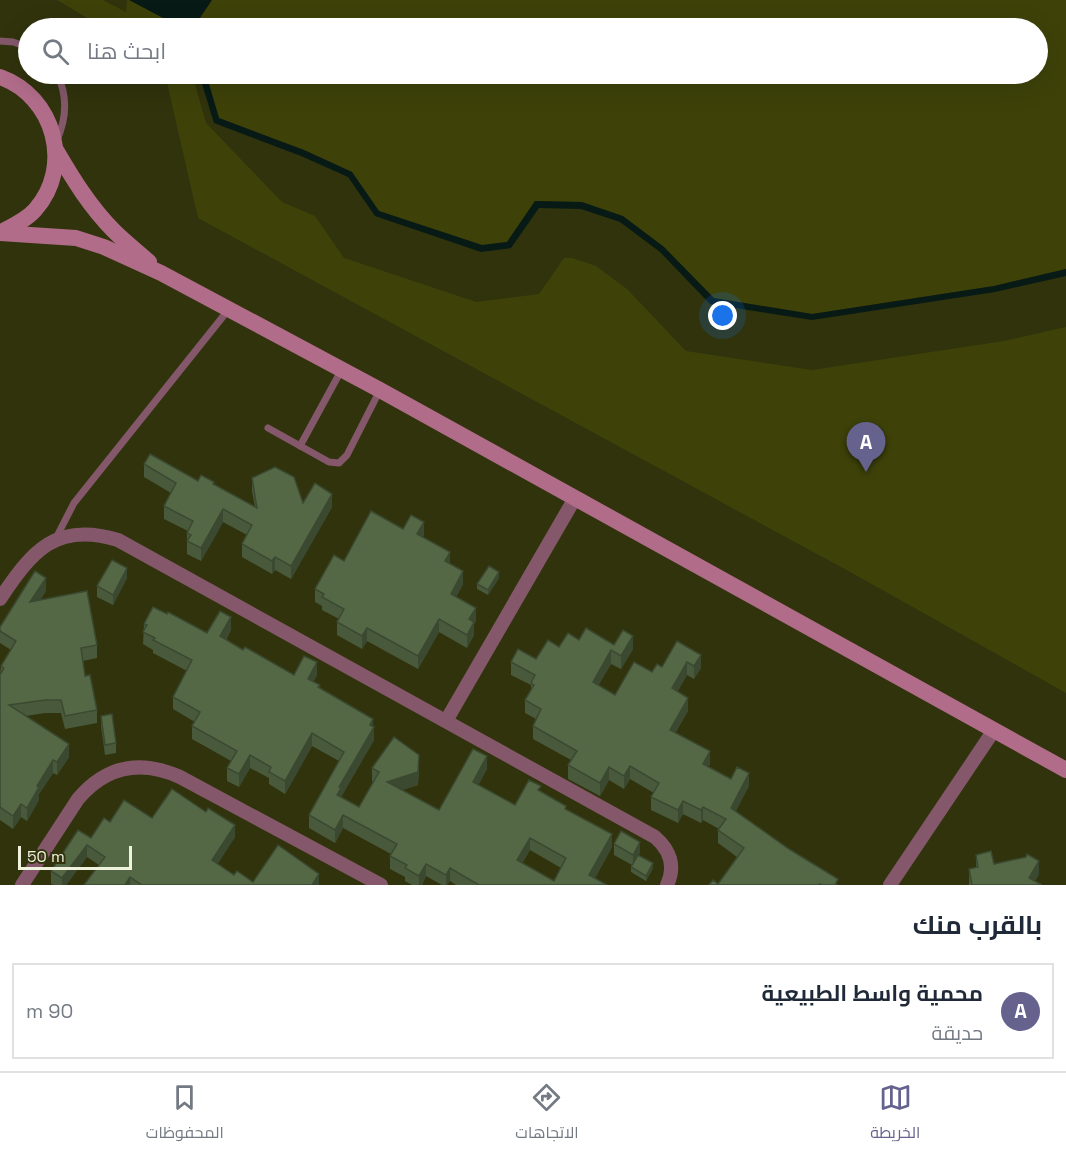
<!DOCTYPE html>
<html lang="ar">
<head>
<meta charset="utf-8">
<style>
  body { margin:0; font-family:"Space Grotesk",Cairo,sans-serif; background:#f2f2f3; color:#1f2937; direction:rtl }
  .scale { position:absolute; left:18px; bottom:15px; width:114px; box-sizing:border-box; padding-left:6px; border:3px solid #eff2dc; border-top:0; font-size:16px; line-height:21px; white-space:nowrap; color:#eff2dc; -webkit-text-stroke:4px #30330c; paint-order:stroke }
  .you { position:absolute; left:723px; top:316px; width:21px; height:21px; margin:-15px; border:4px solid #fff; border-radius:50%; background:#1a73e8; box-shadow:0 0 0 9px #1a73e833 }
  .badge { display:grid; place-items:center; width:39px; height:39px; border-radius:50%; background:#65638d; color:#fff; font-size:20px; font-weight:700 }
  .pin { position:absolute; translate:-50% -50px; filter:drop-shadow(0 2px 3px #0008) }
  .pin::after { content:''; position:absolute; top:32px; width:21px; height:18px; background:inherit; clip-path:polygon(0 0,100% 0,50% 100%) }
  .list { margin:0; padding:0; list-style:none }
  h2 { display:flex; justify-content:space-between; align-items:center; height:78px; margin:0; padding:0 24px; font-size:26px }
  h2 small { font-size:20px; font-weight:400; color:#747a83 }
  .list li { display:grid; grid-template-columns:39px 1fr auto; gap:18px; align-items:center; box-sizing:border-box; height:96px; margin:0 12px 12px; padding:0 12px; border:2px solid #e0e1e3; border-radius:0px }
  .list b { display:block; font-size:22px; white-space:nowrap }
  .list p { margin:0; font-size:20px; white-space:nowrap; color:#747a83 }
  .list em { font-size:20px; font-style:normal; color:#747a83 }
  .icon { flex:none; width:33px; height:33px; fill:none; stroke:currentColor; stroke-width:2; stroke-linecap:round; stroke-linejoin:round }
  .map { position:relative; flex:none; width:1066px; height:885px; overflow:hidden; direction:ltr }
  .search { position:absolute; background:#fff; box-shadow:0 6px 24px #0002; left:18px; right:18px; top:18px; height:66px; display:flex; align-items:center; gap:15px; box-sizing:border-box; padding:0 21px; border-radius:33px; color:#747a83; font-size:22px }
  .sheet { height:186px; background:#fff }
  nav { display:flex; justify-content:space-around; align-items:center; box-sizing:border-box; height:84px; border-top:2px solid #e0e1e3; background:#fff; font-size:16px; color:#747a83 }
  nav a { display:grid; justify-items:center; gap:3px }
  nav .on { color:#65638d }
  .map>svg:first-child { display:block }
</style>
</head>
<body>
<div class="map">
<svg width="1066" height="885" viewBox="0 0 1066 885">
  <rect width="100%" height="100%" fill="#30330c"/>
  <g fill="#3e4209">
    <path d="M57,0H103L126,12L127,0H182L181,8L156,28H104Z"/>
    <path d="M212,0H1066V269L994,286L812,314L713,298L664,247L648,235L582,202L535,201L507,242L482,245L379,211L352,172L304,150L219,118L206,74H1038V28H193Z"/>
    <path d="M165,74H192L206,123L282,202L315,216L344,258L476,302L539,294L564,258H572L596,266L627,289L686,351L812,370L1004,341L1066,327V693L852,573L198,218Z"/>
  </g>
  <g fill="#071a15">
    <path d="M129,0H212L193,28H182Z"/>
    <path d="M199,74H206L219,118L304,150L352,172L379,211L482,245L507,242L535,201L582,202L623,216L664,247L714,298L812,314L994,286L1066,269V276L995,292L812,320L710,304L660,252L620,222L581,209L539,208L511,248L481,252L375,216L348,177L301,156L214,123Z"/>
  </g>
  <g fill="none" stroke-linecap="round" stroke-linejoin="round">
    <g stroke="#84586a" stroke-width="7">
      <path d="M0,41L13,42L28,47"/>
      <path d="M57,74C68,96 67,117 57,140"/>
      <path d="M268,428L329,462L339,463L347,455L380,390"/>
      <path d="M300,446L342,369"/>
      <path d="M56,538L74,503L229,309"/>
    </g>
    <g stroke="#84586a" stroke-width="14">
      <path d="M0,599C32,551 56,521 118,540L655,837C670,850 676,866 667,885"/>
      <path d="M446,721L575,498"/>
      <path d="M22,885L78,799C106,766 140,759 180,777L381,885"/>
      <path d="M890,885L994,730"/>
    </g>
    <g stroke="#b16c8a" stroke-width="16">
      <path d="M0,77C54,96 74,166 35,210C26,220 13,226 1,232"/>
      <path d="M56,150C73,179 90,207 114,231C125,242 138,252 149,262"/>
      <path d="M0,233L76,238L104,247L161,273L380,390L1066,770"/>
    </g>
  </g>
  <g fill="#48593c" fill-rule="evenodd">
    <path d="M144,464L198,481L214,484L255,507L252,491V478L303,503L332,507L291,579L275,570L272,574L242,557V544L247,535L223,522L201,561L187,554V533L188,531L164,519V506L171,493L144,477Z"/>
    <path d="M403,529L424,535L423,537L450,564L463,584L456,597L476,621L474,624V635L467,648L439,632L418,669L367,641L362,649L337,635V622L339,619L322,610V606L315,602V589L344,561Z"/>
    <path d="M127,578L113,605L97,597V586Z"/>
    <path d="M499,578L488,595L477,589V584Z"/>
    <path d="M46,591L40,600L97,645V658L83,661L85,676L97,710V723L65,729L61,713H45L26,716L69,757L57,775L53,773L39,794V800L27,821L21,817L13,829L0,820V675L1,666L11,650L0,643V627Z"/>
    <path d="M167,614L207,633L231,630L226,640L243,650L294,675H317L313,682L320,688L373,727L374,740L341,797L359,807L373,782L372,781V768H419L418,785L402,790L439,810L487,769L478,785L515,805L541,791L566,809L612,847L595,878L607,885H456L450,881L447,885H442L426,876L422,885H412L405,881V877L390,869V856L391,854L343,828L335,843L309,828V815L339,761L312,746L285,794L269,784V778L250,768L239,787L227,781V768L231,761L192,739V726L195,722L173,709V697L187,671L153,653V650L143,644L144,624ZM530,850L561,868L554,881L522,863Z"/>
    <path d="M579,640L614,645L633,649L621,669L611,664L598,685L615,695L652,672L662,667L677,641L701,668L694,679L687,675L677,692L688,711L675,733L710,764L708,767L731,779L749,786L735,811L838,885H709L718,884L737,857L718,843V830L719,829L703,820L701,823L683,814L678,823L651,810V797L654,793L630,779L624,789L609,780L600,796L568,779V765L571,760L533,739V726L536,719L525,713V700L531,691V685L511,675V662L536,659L559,647Z"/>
    <path d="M101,716L116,743V753L105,755L101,726Z"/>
    <path d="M152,818L235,837L217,864L234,875L253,882L319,885H84L99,865L87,857L66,885H54L51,884V871L110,822Z"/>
    <path d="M614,844L640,852L638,856L653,868L646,881L631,872V867L632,865L614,855Z"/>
    <path d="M976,855L994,864L1039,874L1035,881L1042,885H969V869L976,868Z"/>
  </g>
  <g fill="#3b4931">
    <path d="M332,494V507L291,579V566Z"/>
    <path d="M223,509V522L201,561V548Z"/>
    <path d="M424,522V535L417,548V534Z"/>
    <path d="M450,552V565L445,561Z"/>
    <path d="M275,557V570L272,574V561Z"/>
    <path d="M127,568V578L113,605V595Z"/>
    <path d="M463,571V584L451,607V594Z"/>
    <path d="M499,572V578L488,595V590Z"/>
    <path d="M46,578V591L30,615V602Z"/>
    <path d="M476,608V621L474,624V635L467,648V635L469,619Z"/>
    <path d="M231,617V630L220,649V636Z"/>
    <path d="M439,619V632L418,669V656Z"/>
    <path d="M367,628V641L362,649V636Z"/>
    <path d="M633,636V649L621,669V656Z"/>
    <path d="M611,650V664L593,695V682Z"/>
    <path d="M701,655V668L694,679V666Z"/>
    <path d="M317,662V675L308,692V679Z"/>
    <path d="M687,662V675L672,702V688Z"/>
    <path d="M688,698V711L670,743V730Z"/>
    <path d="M373,719L374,740L341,797L337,795L339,787Z"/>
    <path d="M312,733V746L285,794V781Z"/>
    <path d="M69,744V757L57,775V762Z"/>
    <path d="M710,751V764L703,778V764Z"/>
    <path d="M250,755V768L239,787V774Z"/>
    <path d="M419,755L418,785L387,795V782Z"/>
    <path d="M487,756V769L473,795V782Z"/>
    <path d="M53,760V773L39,794V800L27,821V808L37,786Z"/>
    <path d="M630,766V779L624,789V776Z"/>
    <path d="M609,767V780L600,796V783Z"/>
    <path d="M749,773V786L731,821V808Z"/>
    <path d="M683,801V814L678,823V810Z"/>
    <path d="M21,804V817L13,829V816Z"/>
    <path d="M703,807V820L701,823V810Z"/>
    <path d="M343,815V828L335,843V830Z"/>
    <path d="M235,825V837L212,873V860Z"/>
    <path d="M612,834V847L591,885L589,875Z"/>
    <path d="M530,838V850L517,873V860Z"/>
    <path d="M640,842V852L633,865V855Z"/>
    <path d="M87,845V857L66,885H62V878Z"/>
    <path d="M1039,861V874L1033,885L1029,878Z"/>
    <path d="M653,863V868L646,881V876Z"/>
    <path d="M426,864V876L422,885H419V876Z"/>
    <path d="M450,868V881L447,885H446V875Z"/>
    <path d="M319,874V885H312Z"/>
    <path d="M130,877V885H125Z"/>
  </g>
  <g fill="#546846" stroke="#3b4931" stroke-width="1.5" fill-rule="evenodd">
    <path d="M150,454L198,481L201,475L214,482L213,484L257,508L252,478L275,467L294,477L303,503L315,483L332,494L291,566L275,557L272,561L242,544L252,525L223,509L201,548L187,541L191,535L187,533L193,521L164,506L176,483L144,464Z"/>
    <path d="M371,511L403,529L411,515L424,522L417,534L450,552L445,561L463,571L451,594L476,608L469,619L474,622L467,635L439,619L418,656L367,628L362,636L337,622L344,609L322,597L324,594L315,589L334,555L344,561Z"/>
    <path d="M112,560L127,568L113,595L97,586Z"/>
    <path d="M489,566L499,572L488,590L477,584Z"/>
    <path d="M35,571L46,578L30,602L87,591L97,645L81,648L85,676L90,675L97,710L65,716L61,700H45L9,705L69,744L57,762L53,760L37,786L39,787L27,808L21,804L13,816L0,807V675L4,668L1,666L16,641L0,631V627Z"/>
    <path d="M153,607L167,614L168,612L207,633L220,611L231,617L220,636L243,650L245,647L294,675L304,656L317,662L308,679L320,685L318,687L373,719L370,725L374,727L339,787L341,788L337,795L359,807L379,772L372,768L394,737L419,755L418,772L387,782L439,810L473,749L487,756L473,782L515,805L529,780L541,786L538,790L566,806L565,809L612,834L589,875L607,885H479L450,868L446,875L426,864L419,876L405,868L407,865L390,856L397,844L343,815L335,830L309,815L344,752L312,733L285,781L269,772L271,767L250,755L239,774L227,768L237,751L192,726L200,712L173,697L192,660L153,640L155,638L143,632L147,625L144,624ZM530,838L566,858L554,881L517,860Z"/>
    <path d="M586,628L614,645L623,630L633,636L621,656L611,650L593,682L615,695L634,662L652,672L657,664L662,667L677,641L701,655L694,666L687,662L672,688L688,698L670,730L710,751L703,764L731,779L737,767L749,773L731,808L789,849L838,879L835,885H822L820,884L819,885H709L713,880L718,884L744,848L718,830L726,819L703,807L701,810L683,801L678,810L651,797L659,783L630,766L624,776L609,767L600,783L568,765L577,751L533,726L541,709L525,700L534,685L531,683L535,675L511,662L518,649L536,659L548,640L559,647L568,633L579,640Z"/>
    <path d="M112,714L116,743L105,745L101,716Z"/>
    <path d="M172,789L206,812L208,808L235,825L212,860L234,875L237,871L253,882L278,845L319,874L312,885H142L130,877L125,885H84L105,857L87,845L62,878L51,871L78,830L91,838L104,818L110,822L124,800L152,818Z"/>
    <path d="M621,831L640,842L633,855L614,844Z"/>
    <path d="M991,851L994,864L1026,857L1027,854L1039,861L1029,878L1042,885H972L969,869L978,867L976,855Z"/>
    <path d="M638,855L653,863L646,876L631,867Z"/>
  </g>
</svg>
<div class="scale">50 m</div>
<div class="you"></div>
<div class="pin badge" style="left:866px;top:472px">A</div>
<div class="search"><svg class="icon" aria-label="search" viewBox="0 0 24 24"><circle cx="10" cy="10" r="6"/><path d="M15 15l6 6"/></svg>ابحث هنا</div>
</div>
<section class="sheet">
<h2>بالقرب منك<small></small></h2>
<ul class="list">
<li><span class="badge">A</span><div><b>محمية واسط الطبيعية</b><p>حديقة</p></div><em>90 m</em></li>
</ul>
</section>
<nav>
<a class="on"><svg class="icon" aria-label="map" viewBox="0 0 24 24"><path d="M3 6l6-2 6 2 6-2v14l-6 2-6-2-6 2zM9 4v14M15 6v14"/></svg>الخريطة</a>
<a><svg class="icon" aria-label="directions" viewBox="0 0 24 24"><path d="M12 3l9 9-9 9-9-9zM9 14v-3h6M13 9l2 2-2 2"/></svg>الاتجاهات</a>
<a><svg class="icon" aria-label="saved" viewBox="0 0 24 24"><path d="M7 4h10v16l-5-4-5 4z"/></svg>المحفوظات</a>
</nav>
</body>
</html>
